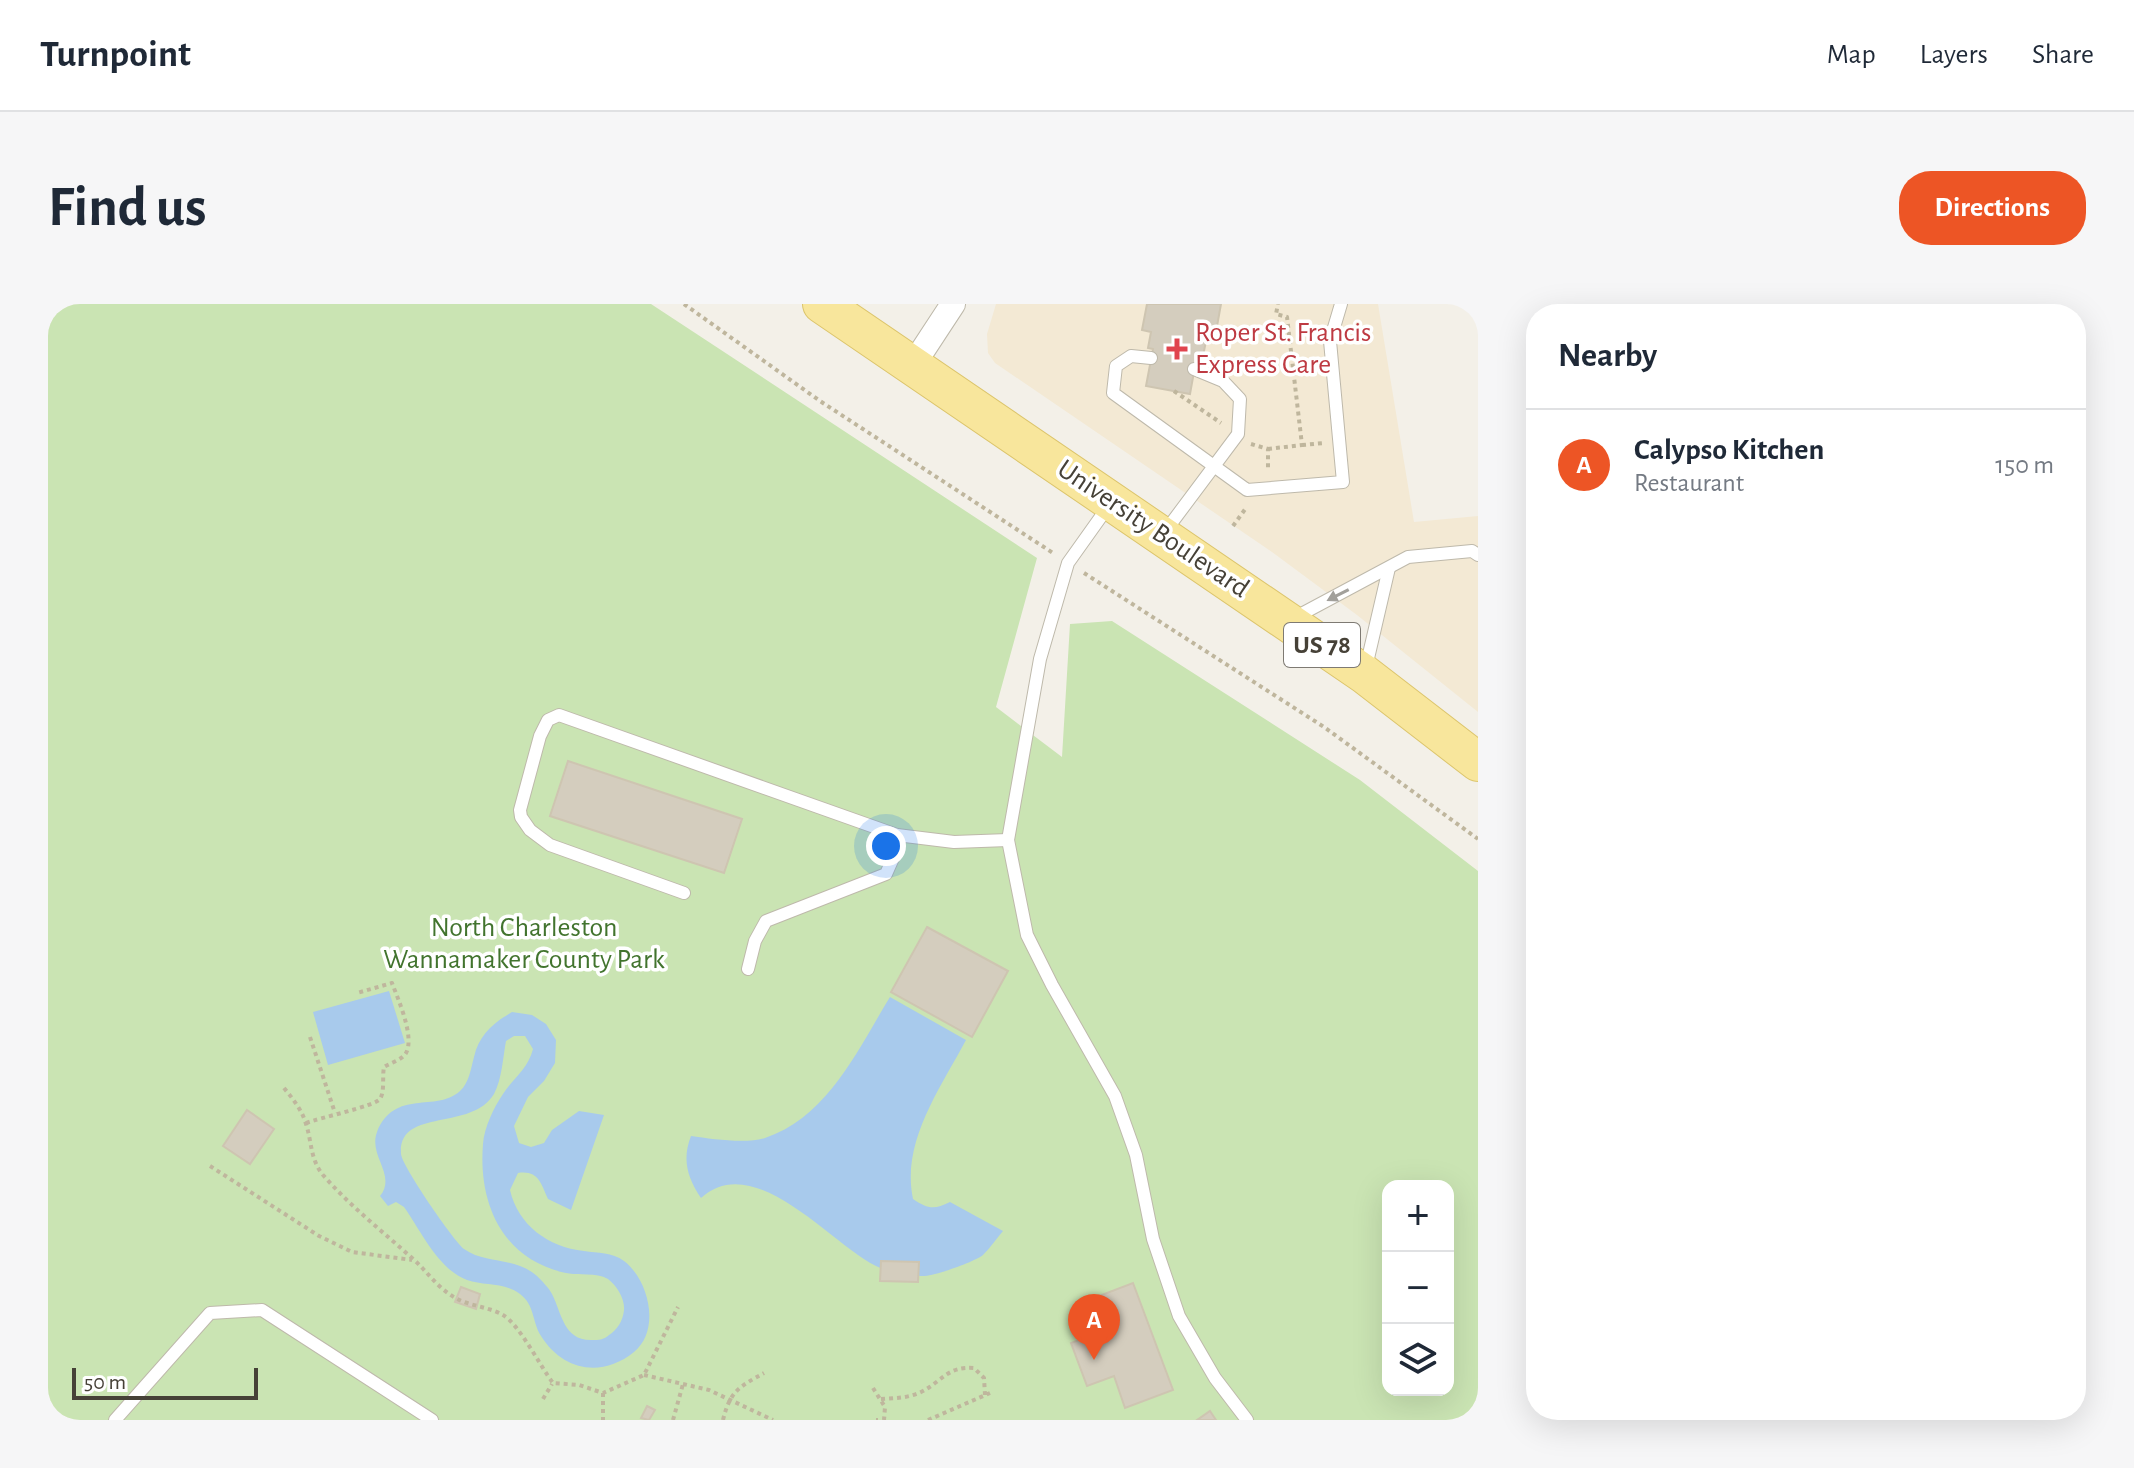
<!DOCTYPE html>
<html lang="en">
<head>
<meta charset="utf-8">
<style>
  body { margin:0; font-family:"Alegreya Sans",sans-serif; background:#f6f6f7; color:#1f2937 }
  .controls { position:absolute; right:24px; bottom:24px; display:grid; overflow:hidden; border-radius:16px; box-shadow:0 8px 32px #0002 }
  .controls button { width:72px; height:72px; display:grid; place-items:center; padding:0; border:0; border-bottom:2px solid #e0e1e3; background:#fff; color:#1f2937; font:40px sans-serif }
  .scale { position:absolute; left:24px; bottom:20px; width:186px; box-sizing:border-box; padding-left:8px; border:4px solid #464137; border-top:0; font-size:22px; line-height:28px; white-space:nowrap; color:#464137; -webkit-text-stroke:6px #fff; paint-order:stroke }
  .you { position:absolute; left:838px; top:542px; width:28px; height:28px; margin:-20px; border:6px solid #fff; border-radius:50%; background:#1a73e8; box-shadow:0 0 0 12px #1a73e833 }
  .badge { display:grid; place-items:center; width:52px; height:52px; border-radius:50%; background:#ed5525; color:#fff; font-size:26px; font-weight:700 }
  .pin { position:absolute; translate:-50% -66px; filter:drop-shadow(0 2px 4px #0008) }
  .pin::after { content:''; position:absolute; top:42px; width:28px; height:24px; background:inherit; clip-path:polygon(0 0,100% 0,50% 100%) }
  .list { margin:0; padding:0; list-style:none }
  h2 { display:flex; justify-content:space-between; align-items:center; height:104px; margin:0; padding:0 32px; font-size:34px }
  h2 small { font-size:26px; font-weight:400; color:#747a83 }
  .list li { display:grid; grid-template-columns:52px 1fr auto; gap:24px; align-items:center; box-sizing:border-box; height:112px; padding:0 32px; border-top:2px solid #e0e1e3 }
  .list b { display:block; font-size:30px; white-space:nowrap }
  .list p { margin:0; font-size:26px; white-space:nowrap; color:#747a83 }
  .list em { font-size:26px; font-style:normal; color:#747a83 }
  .icon { flex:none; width:44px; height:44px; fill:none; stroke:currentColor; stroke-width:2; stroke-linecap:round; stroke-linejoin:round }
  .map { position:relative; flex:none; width:1430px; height:1116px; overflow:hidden; border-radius:32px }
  header { display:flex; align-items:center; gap:48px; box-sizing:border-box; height:112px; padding:0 40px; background:#fff; border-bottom:2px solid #e0e1e3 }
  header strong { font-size:38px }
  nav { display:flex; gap:44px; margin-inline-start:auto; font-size:28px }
  .intro { display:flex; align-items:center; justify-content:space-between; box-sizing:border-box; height:192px; padding:0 48px }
  h1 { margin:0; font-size:56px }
  .button { padding:20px 36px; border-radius:32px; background:#ed5525; color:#fff; font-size:28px; font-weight:700 }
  main { display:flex; gap:48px; padding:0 48px }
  aside { flex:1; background:#fff; border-radius:32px; box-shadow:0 8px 32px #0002 }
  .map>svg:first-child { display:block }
</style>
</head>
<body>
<header>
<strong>Turnpoint</strong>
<nav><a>Map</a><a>Layers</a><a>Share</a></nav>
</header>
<div class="intro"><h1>Find us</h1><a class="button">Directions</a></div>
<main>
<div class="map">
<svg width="1430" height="1116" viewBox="0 0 1430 1116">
  <rect width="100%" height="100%" fill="#f3f0e8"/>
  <path fill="#f3e9d4" d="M948,0H1330L1366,218L1430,212V408L1309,311L1224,248L947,59L940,49L939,30Z"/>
  <path fill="#cae4b3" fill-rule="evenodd" d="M0,0H603L989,254L948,403L1014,453L1022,320L1064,317L1312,476L1430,567V1116H0ZM1340,882H1400V1086H1340Z"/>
  <g fill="#a8caec" fill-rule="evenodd">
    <path d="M341,687L357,739L280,761L265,708Z"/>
    <path d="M842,693L918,736C892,785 853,838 865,895C880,905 886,906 902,898L955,927C948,935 942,944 935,951C926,958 889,971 877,972C863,972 840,968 828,962C783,940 706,845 653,894C639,873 634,855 643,832C664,835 698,840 717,834C780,813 810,745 842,693Z"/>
    <path d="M464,708L484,711L498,720L508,736L507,759L496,777L480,793L466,822L471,839L483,843L496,839L504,826L531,807L556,811L523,906L500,895C493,879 490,866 470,869L462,886C470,921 500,943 536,947C550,949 564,948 576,957C601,976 613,1026 586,1048C554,1074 515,1067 493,1032C484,1018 487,1001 472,990C456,978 436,982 419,976C390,965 373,927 356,903L348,898L340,902L332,892C349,871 320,852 329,828C347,784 388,809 412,787C421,779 423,764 426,753C431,731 445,719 464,708ZM466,732H477L485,745C480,765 466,773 455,790C446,803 436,824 435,840C430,900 455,956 518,969C531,972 548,968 560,975C569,982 577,995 576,1006C575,1017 569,1026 561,1031C555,1036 551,1036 544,1036C516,1037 514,1010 504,990C501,984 494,977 489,972C466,952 439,961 416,945C405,936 354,862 353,850C350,803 423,828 446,790C454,775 455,753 458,737Z"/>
  </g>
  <g fill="#d4cdbe" stroke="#cec5b1" stroke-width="2">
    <path d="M1099,0H1173L1166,39L1158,37L1155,52L1149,51L1142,90L1098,82L1105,45L1100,44L1103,28L1094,26Z"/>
    <path d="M520,457L694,515L676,569L502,512Z"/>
    <path d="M879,623L960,667L924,733L843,688Z"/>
    <path d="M199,806L226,825L202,860L175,842Z"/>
    <path d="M833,957L871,958L870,978L832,977Z"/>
    <path d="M1085,979L1125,1086L1077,1104L1066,1072L1039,1082L1023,1039L1047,1030L1035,998Z"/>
    <path d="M413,983L432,990L428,1005L407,998Z"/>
    <path d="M599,1102L607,1106L601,1116L593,1114Z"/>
    <path d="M1162,1107L1168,1116H1149Z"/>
  </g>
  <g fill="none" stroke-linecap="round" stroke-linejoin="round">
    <defs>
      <g id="lane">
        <path d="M1103,54L1083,52L1068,62L1065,89L1199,186L1295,178L1282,37L1293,0"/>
        <path d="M1062,200L1020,259L992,355L960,536L979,631L1004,681L1067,792L1088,851L1105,935L1131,1012L1167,1074L1199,1116"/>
        <path d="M1116,229L1190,130L1192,95L1175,77L1146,65"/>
        <path d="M1246,314L1360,253L1424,247L1430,251"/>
        <path d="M1318,363L1341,264"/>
        <path d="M636,589L502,541L482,526L473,513L472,506L492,432L500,416L511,411L849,531L906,538L960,536"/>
        <path d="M700,665L707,637L718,617L838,570L846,552L849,531"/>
        <path d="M67,1116L162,1009L214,1006L384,1116"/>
      </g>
      <path id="street" d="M865,61L905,0"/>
      <path id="primary" d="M774,0L1316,370L1430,458"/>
    </defs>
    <use href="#lane" stroke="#beb9ab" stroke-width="14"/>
    <use href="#street" stroke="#beb9ab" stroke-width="26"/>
    <use href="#primary" stroke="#dcc56c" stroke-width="40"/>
    <g stroke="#bfb69d" stroke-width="4" stroke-dasharray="4 4" stroke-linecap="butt">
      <path d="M636,0L772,97L1005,249"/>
      <path d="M1126,87L1173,119"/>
      <path d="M1203,140L1220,145V166"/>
      <path d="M1254,141L1276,139"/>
      <path d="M1220,145L1254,141L1239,13L1228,10L1230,0"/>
      <path d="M1185,222L1198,204"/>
      <path d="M1036,269L1276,423L1430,535"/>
      <path d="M262,733L287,809"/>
      <path d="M236,784C245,795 254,806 258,820C264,838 262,855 275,871C302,902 334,927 364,954C380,968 388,983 409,995C423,1002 441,1003 455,1011C471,1020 492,1062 505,1079L531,1081L555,1089L596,1071L630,1003"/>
      <path d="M258,819C271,814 327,802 332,795C337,787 334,773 336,763C342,759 354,756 358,749C367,733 350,695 344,679L309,689"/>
      <path d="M162,862L271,932L304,948L364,956"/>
      <path d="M596,1071L661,1086L725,1116"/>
      <path d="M825,1084L837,1103L836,1116"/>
      <path d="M555,1089V1116"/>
      <path d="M495,1095L504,1080"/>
      <path d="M833,1095C847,1094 861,1094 873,1088C895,1077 899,1062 926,1064L936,1074L937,1091"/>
      <path d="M625,1116L635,1080"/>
      <path d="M675,1116C682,1087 691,1083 716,1069"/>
      <path d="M828,1116H830"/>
      <path d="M880,1116L942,1089"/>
    </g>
    <use href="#lane" stroke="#fff" stroke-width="12"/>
    <use href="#street" stroke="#fff" stroke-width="24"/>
    <use href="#primary" stroke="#f8e69c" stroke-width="38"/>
  </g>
  <defs><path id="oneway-solid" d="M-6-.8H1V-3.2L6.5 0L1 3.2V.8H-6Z" transform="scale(2)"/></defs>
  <use fill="#a2a09b" href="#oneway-solid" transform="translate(1290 291) rotate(153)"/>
  <path fill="#e0444e" stroke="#fff" stroke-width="3" d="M1125 33h8v8h8v8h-8v8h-8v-8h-8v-8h8z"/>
  <g text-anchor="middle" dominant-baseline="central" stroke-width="7" stroke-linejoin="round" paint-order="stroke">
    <rect fill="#fff" stroke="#7e7a73" stroke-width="2" x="1236" y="319" width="76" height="44" rx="6"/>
    <g font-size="26" font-weight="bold" fill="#464137">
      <text x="1274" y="341">US 78</text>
    </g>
    <g font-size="28" fill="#be3a42" stroke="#fff" text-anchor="start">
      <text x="1147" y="29">Roper St. Francis<tspan x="1147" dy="32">Express Care</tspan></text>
    </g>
    <g font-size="28" fill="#464137" stroke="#fff">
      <text transform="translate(1105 225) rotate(34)">University Boulevard</text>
    </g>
    <g font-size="28" fill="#42742e" stroke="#fff">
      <text x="476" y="624">North Charleston<tspan x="476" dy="32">Wannamaker County Park</tspan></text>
    </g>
  </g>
</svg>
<div class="controls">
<button>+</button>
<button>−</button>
<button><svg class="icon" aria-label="layers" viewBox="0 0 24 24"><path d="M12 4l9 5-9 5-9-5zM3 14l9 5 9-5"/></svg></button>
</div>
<div class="scale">50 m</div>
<div class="you"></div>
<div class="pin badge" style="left:1046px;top:1056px">A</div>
</div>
<aside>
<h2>Nearby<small></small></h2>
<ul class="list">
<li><span class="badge">A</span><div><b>Calypso Kitchen</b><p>Restaurant</p></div><em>150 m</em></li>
</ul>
</aside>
</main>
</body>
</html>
